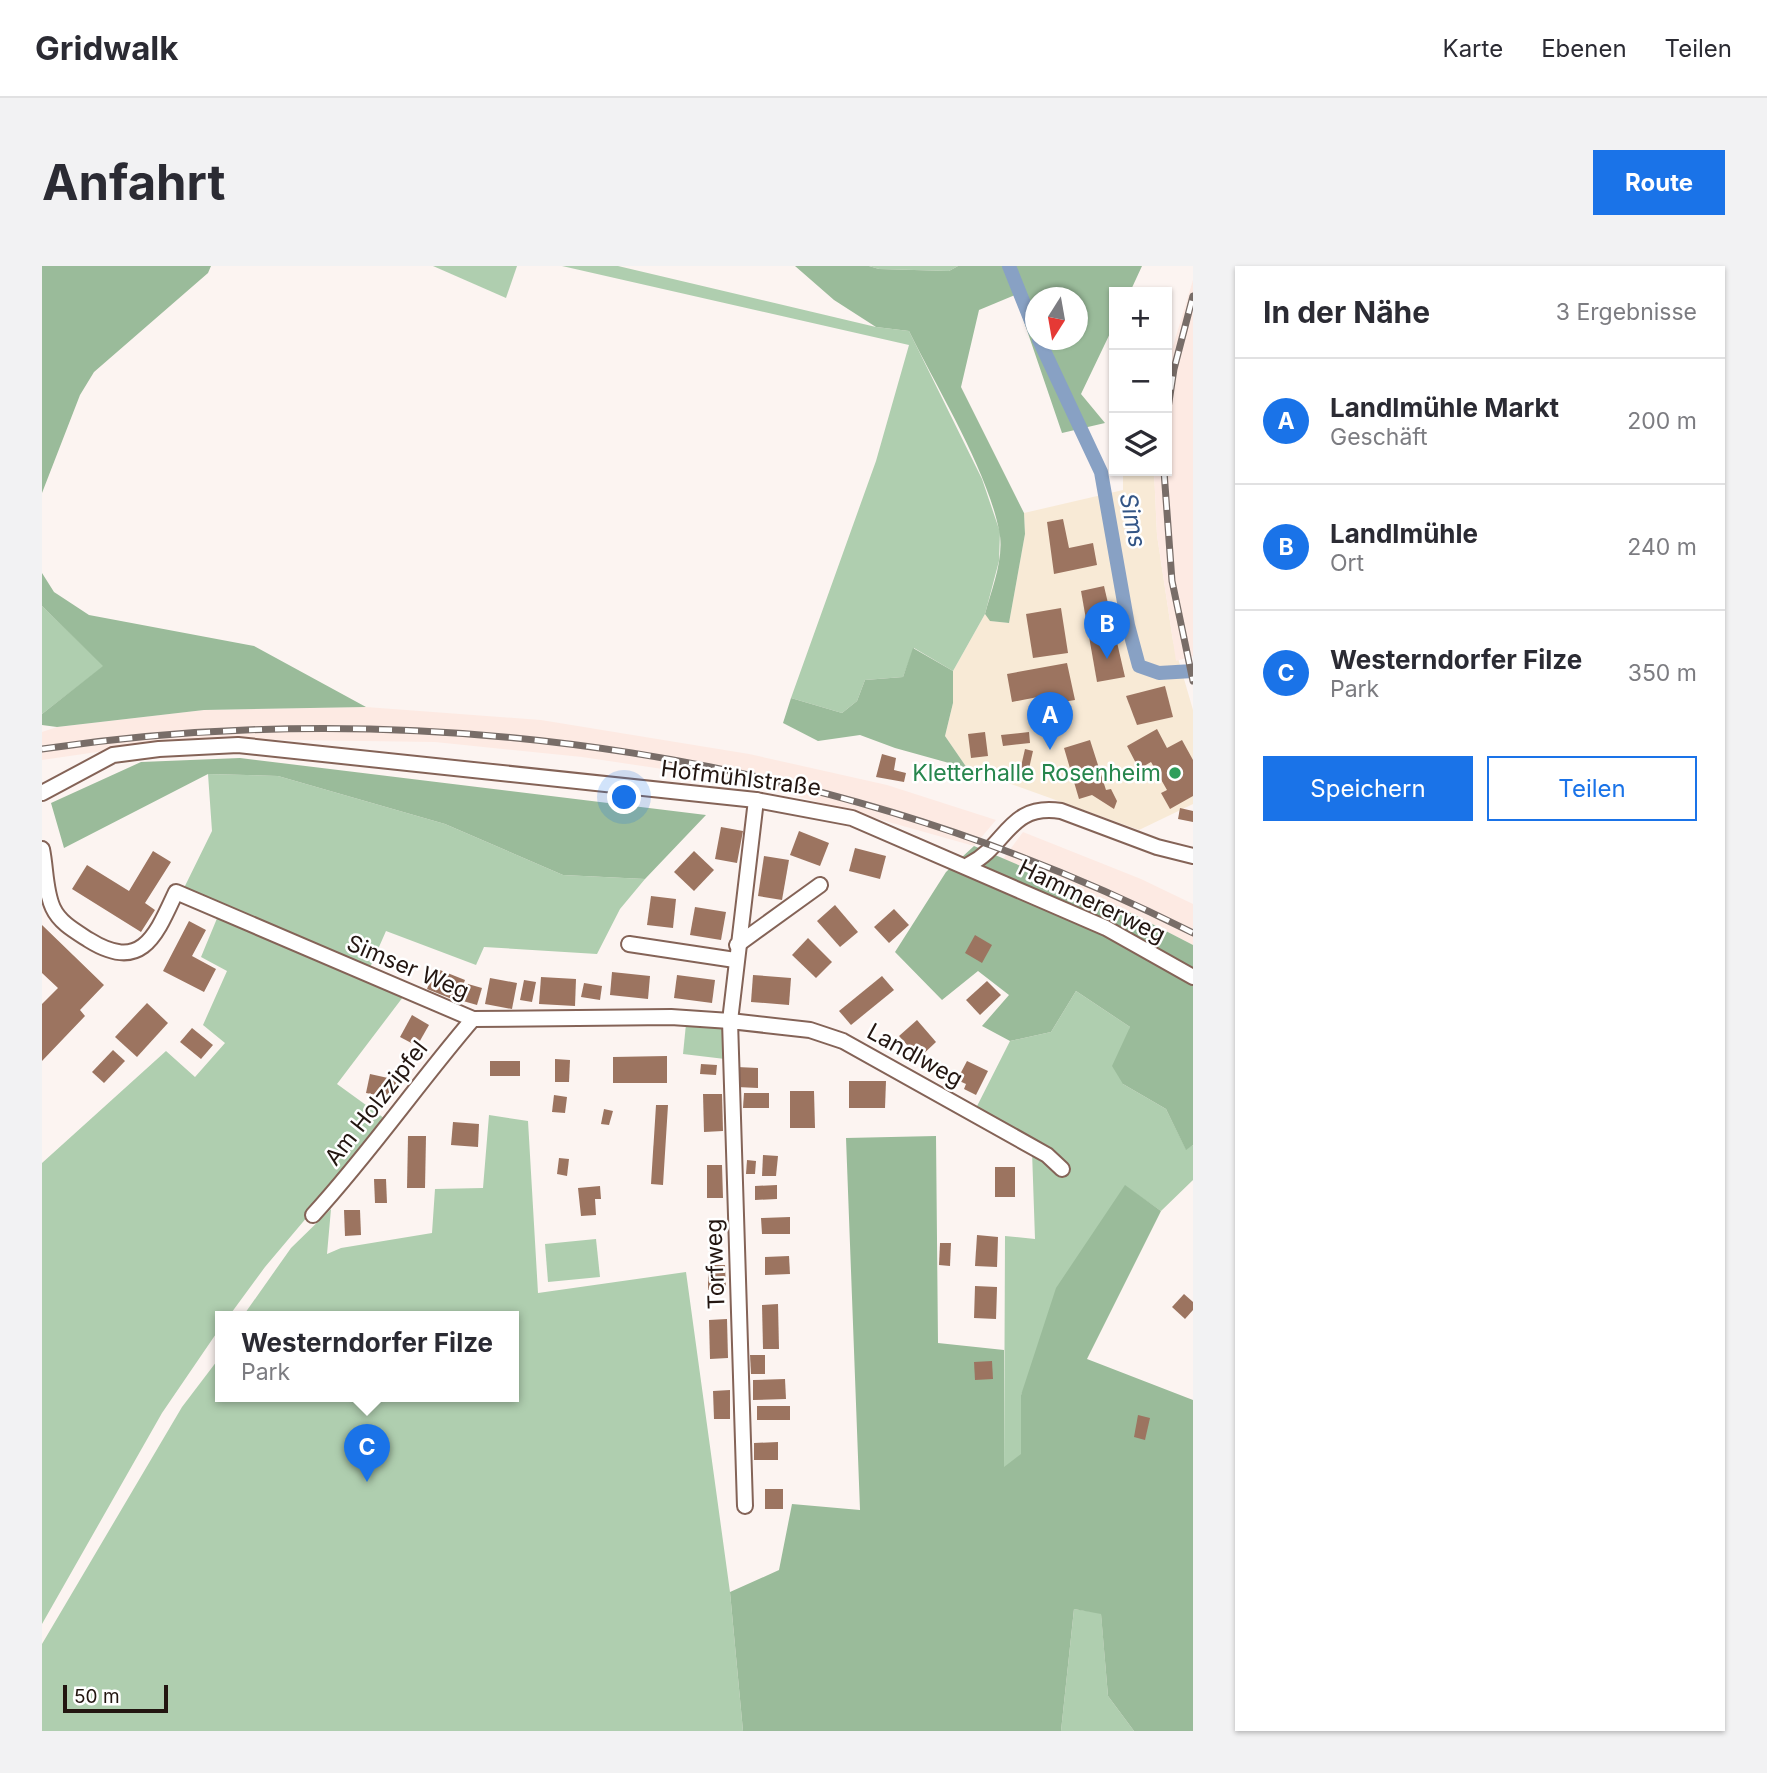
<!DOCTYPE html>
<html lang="de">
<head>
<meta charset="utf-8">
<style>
  body { margin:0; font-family:Inter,sans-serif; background:#f2f2f3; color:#2b2b33 }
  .controls { position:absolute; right:21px; top:21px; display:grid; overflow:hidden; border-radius:0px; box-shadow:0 2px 5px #0004 }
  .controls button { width:63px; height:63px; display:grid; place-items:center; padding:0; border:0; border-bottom:2px solid #e1e1e2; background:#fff; color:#2b2b33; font:35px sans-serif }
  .compass { position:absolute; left:983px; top:21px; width:63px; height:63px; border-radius:50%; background:#fff; box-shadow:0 2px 5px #0004; rotate:191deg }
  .scale { position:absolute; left:21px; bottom:18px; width:105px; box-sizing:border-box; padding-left:7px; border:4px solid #231611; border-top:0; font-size:19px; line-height:24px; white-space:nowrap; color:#231611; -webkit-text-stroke:5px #fff; paint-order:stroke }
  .you { position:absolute; left:583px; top:532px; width:24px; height:24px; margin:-18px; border:5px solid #fff; border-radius:50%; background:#1a73e8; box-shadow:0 0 0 10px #1a73e833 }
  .badge { display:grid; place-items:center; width:46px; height:46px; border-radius:50%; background:#1a73e8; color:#fff; font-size:23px; font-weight:700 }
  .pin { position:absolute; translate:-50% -58px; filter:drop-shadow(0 2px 4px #0008) }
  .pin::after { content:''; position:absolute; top:37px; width:24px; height:21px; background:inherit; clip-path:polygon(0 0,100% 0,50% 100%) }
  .popup { position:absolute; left:173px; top:1045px; width:304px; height:91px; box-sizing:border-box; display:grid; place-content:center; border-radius:0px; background:#fff; filter:drop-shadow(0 2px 5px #0005); font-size:23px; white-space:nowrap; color:#7c7c81 }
  .popup b { font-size:26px; color:#2b2b33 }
  .popup::after { content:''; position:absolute; left:50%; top:100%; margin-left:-14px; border:14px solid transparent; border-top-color:#fff }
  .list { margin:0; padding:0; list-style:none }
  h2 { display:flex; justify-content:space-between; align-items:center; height:91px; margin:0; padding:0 28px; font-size:30px }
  h2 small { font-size:23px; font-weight:400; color:#7c7c81 }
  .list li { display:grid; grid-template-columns:46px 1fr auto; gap:21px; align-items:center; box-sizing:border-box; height:126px; padding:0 28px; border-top:2px solid #e1e1e2 }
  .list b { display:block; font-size:26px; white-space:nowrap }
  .list p { margin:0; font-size:23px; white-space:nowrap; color:#7c7c81 }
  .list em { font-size:23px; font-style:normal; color:#7c7c81 }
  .actions { display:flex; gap:14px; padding:21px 28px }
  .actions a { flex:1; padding:16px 0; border:2px solid #1a73e8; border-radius:0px; text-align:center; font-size:24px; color:#1a73e8 }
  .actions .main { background:#1a73e8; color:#fff }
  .icon { flex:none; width:38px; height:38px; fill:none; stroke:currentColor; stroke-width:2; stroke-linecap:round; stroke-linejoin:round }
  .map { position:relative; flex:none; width:1151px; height:1465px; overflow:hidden; border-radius:0px }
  header { display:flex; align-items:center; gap:42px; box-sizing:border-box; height:98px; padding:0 35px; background:#fff; border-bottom:2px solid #e1e1e2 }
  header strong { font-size:33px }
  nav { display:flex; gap:38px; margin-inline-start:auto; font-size:24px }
  .intro { display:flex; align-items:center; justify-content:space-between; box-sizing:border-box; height:168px; padding:0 42px }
  h1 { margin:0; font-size:49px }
  .button { padding:18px 32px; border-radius:0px; background:#1a73e8; color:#fff; font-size:24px; font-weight:700 }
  main { display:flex; gap:42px; padding:0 42px }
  aside { flex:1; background:#fff; border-radius:0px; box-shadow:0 2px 5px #0004 }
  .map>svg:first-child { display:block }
</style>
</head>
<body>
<header>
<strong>Gridwalk</strong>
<nav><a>Karte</a><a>Ebenen</a><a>Teilen</a></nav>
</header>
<div class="intro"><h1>Anfahrt</h1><a class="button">Route</a></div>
<main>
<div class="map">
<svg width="1151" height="1465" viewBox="0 0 1151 1465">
  <rect width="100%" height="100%" fill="#fcf4f1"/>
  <path fill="#f8ead6" d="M1081,205H1112L1115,269L1131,375L1151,444V538L1097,564L925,502L903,470L911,437V405L943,348L949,355L967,357L983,268L982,247L1081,224Z"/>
  <g fill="#fdeae3">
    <path d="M1151,14V390L1134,395L1115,269L1112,205H1125V100Z"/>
    <path d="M324,441L499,454L707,488L845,519L954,554L932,580L701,515L540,491L393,476L170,473L124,476L0,494V466L15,461L162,444Z"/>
    <path d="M981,566L1099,613L1151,638V679L1089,647L961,593Z"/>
  </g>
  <g fill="#afceaf">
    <path d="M391,0H475L464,32Z"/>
    <path d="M520,0H576L834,61L867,65L940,213L958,266L957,295L943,348L911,405L872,382L861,411L823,414L815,435L800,447L749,432L834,195L867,79Z"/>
    <path d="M827,0H916L907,5L837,3Z"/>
    <path d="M0,340L62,400L0,448Z"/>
    <path d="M166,508L236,510L403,558L521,609L603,613L578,643L555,688L442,681L434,699L344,665L326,706L142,622L170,565Z"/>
    <path d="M176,650L361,731L295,818L346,855L223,1001L187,1050H178V1062L120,1147L0,1358V897L124,785L153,811L183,777L161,759L185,705L159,691Z"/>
    <path d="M1034,725L1088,761L1081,818L1124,843L1144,883L1151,879V914L1119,945L1083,920L979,1129V1189L962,1202L963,970L993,973L990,885L929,852L968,775L1009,766Z"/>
    <path d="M644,758L681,763L683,793L641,788Z"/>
    <path d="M447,849L486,855L496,1027L644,1006L688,1326L701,1465H0V1378L140,1141L178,1091V1130H472V1050H201L249,982L289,943L285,988L299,982L390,967L393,923L441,922Z"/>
    <path d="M554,973L558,1011L506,1016L503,978Z"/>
    <path d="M1032,1343L1059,1347L1066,1430L1092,1465H1019Z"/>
  </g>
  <g fill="#9abb9a" fill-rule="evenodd">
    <path d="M0,0H169L166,7L52,106L38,129L0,227Z"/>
    <path d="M753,0H827L837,3L907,5L916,0H1100L1088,26H1072V59L1039,128L1063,157L1020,167L973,29L937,44L919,121L982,247L983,268L967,357L948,355L943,348C950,322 963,291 957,264C945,204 895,122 867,65L834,61L792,34ZM993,32H1036V74H993Z"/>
    <path d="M0,307L12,326L47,349L212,380L324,441L162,444L15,461L0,459V448L61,400L0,340Z"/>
    <path d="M871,382L911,405V437L903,470L925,502L853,482L818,469L776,475L741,457L749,432L800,447L815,435L823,414L861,411Z"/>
    <path d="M198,492L664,549L603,613L521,609L403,558L236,510L166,508L22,582L9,537L99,496Z"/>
    <path d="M932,580L1089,647L1151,679V879L1144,884L1124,843L1081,818L1070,800L1088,761L1034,725L1009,766L968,775L940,760L967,729L936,705L900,734L853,686L904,606Z"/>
    <path d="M894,870L896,1077L962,1084V1201L979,1188V1129L1014,1022L1083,919L1119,945L1045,1093L1151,1134V1465H1092L1066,1430L1059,1348L1032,1343L1019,1465H701L688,1326L737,1304L750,1238L818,1244L804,872Z"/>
  </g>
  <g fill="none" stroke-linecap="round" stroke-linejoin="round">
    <g stroke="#88a1c4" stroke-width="14">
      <path d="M967,0L993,65"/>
      <path d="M997,74L1059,206L1086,359L1097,400L1117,407L1151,405"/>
    </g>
  </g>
  <g fill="#9c7460">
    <path d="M1021,253L1027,282L1051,277L1055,299L1012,308L1005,256Z"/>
    <path d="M1062,320L1083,411L1055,416L1039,325Z"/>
    <path d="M1019,342L1026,387L991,392L984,348Z"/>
    <path d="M1025,397L1033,434L1002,439L1001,430L970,436L965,408Z"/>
    <path d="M1123,420L1131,451L1095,459L1084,430Z"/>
    <path d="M1115,463L1125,482L1140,474L1151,494V530L1128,543L1119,527L1125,524L1109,496L1097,503L1085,480Z"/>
    <path d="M943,466L946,490L929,492L926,468Z"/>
    <path d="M987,466L988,477L961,480L959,469Z"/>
    <path d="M1048,474L1064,524L1069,523L1075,535L1072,543L1050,529L1037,533L1022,482Z"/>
    <path d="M983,483L991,485L986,507L978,505Z"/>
    <path d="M840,488L854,492L852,504L864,507L862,516L834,511Z"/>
    <path d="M1138,542L1151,545V556L1136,553Z"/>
    <path d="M679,561L701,565L695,597L673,593Z"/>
    <path d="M757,565L787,577L778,600L748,589Z"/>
    <path d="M813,582L844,590L838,613L807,605Z"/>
    <path d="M111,585L129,596L103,637L113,644L99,666L30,623L45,599L87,625Z"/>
    <path d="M652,585L672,604L652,625L632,606Z"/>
    <path d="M722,590L747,594L740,634L716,630Z"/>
    <path d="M609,630L634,633L631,662L605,659Z"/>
    <path d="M793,639L816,666L798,681L775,655Z"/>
    <path d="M653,641L684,646L679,674L648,669Z"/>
    <path d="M852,643L867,659L847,677L832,661Z"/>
    <path d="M147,655L164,664L150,690L174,703L162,726L121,705Z"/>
    <path d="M0,659L62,719L38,744L43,750L0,795V738L16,722L0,707Z"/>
    <path d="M933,669L950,679L940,697L923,687Z"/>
    <path d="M766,672L790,696L774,712L750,689Z"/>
    <path d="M393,702L423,714L415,735L385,723Z"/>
    <path d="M570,706L608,710L606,733L568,729Z"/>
    <path d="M635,709L673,714L670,737L632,732Z"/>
    <path d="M711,709L749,712L747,739L709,736Z"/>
    <path d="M840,710L852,724L809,759L797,745Z"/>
    <path d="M499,711L534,713L533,740L497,738Z"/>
    <path d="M448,712L475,717L470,743L443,738Z"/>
    <path d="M482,714L494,716L490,736L478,734Z"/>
    <path d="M945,715L959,729L938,749L924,734Z"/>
    <path d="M542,717L560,720L558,734L539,731Z"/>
    <path d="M426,718L440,722L435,739L421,735Z"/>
    <path d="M105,737L126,757L95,791L73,771Z"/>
    <path d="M370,749L387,759L375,780L358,771Z"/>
    <path d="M875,754L894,776L877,792L857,770Z"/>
    <path d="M150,762L171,779L159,793L138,776Z"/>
    <path d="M71,784L83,795L62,817L50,806Z"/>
    <path d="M625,790V817H571V791Z"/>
    <path d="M513,793L528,794L527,816H513Z"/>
    <rect x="448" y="795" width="30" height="15"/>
    <path d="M925,795L946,805L934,829L922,823L924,818L915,814Z"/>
    <path d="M659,798L675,799L674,809L658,808Z"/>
    <path d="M695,801L716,802V822L695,821Z"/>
    <path d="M328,808L355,814L351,832L324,827Z"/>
    <path d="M807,815H844L843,842H807Z"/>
    <path d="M748,825H772L773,862H748Z"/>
    <path d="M702,827H727V842H701Z"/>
    <path d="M661,828H680L681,865L662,866Z"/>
    <path d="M512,829L525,831L523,847L510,846Z"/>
    <path d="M614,839H626L621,919L609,918Z"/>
    <path d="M562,843L571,845L567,859L559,858Z"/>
    <path d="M411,856L437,858L436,881L409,879Z"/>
    <path d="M366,870H384L383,922H365Z"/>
    <path d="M721,889L736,890L734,910H720Z"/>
    <path d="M517,892L527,893L525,910L515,908Z"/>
    <path d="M705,894L714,895L713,908H704Z"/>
    <path d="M665,899H680L681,932H665Z"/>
    <rect x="953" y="901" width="20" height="30"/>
    <path d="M332,913H344L345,937H333Z"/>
    <path d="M735,919V933L713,934V920Z"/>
    <path d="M558,920L559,933H553L554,949L539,950L536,922Z"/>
    <path d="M302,944H318L319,969L303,970Z"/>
    <path d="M748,951V968H720L719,952Z"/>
    <path d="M935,969L956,971L955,1001L933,1000Z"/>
    <path d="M898,977H909L908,1000L897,999Z"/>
    <path d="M747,990L748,1008L723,1009V991Z"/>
    <path d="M666,999H683L684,1024H666Z"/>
    <path d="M933,1020L955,1021L954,1053L932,1052Z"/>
    <path d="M1142,1028L1151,1036V1044L1143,1053L1130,1041Z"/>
    <path d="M736,1038L737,1083H721L720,1039Z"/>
    <path d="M685,1053L686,1092L668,1093L667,1054Z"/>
    <path d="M708,1089H723V1108H709Z"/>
    <path d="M950,1095L951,1113L933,1114L932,1096Z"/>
    <path d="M743,1113L744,1133L711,1134V1114Z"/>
    <path d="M688,1124V1153H672L671,1125Z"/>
    <rect x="715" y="1140" width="33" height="14"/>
    <path d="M1096,1149L1108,1152L1103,1174L1092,1171Z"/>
    <path d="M736,1176V1194H712V1177Z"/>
    <rect x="723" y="1223" width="18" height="20"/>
  </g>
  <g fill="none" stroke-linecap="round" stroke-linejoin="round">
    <defs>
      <g id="minor">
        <path d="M0,527L71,489L117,483L196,479L714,534L810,552L1064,662L1151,711"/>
        <path d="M0,583C4,602 3,625 11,642C18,657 33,665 47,674C100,707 114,669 134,626L431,753L629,751L688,755L714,534"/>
        <path d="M928,602V598C965,579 967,537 1019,545L1115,581L1151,590"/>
        <path d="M587,678L693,694"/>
        <path d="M695,679L778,619"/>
        <path d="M271,949C328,887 376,817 431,753"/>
        <path d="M703,1240L688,755L768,764L801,775L1005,889L1020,903"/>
      </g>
    </defs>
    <use href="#minor" stroke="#846357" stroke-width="18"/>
    <use href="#minor" stroke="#fff" stroke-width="14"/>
    <defs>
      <g id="rail">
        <path d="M1125,149L1132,103L1151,30"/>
        <path d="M1122,205L1130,315L1151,415"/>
        <path d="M0,483C389,426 800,489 1151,667"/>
      </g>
    </defs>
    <use href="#rail" stroke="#786d68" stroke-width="7"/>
    <use href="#rail" stroke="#fff" stroke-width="4.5" stroke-dasharray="13" stroke-linecap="butt"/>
  </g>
  <circle fill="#2e9e5b" stroke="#fff" stroke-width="2.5" cx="1133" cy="507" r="7"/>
  <g text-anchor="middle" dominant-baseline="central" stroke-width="5" stroke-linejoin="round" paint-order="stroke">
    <g font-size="23" fill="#27864d" stroke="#fff" text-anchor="end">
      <text x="1119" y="507">Kletterhalle Rosenheim</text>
    </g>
    <g font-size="23" fill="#231611" stroke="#fff">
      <text transform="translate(699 512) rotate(7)">Hofmühlstraße</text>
      <text transform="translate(1050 635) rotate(26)">Hammererweg</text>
      <text transform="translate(366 701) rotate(23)">Simser Weg</text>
      <text transform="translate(873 789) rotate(29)">Landlweg</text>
      <text transform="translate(334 837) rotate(-52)">Am Holzzipfel</text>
      <text transform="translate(673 998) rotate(-92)">Torfweg</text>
    </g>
    <g font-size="24" font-style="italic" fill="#335585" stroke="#fff">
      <text transform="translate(1091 254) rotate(79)">Sims</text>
    </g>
  </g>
</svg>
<div class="controls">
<button>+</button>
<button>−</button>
<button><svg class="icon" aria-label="layers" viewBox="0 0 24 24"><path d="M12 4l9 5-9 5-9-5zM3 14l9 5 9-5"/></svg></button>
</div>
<svg class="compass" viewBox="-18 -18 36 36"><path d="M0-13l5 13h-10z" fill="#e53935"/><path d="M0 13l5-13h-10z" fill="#7c7c81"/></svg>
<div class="scale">50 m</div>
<div class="you"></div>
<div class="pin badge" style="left:1008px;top:484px">A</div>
<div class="pin badge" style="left:1065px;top:393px">B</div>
<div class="pin badge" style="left:325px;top:1216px">C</div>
<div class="popup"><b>Westerndorfer Filze</b>Park</div>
</div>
<aside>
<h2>In der Nähe<small>3 Ergebnisse</small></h2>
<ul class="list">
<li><span class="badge">A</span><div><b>Landlmühle Markt</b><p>Geschäft</p></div><em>200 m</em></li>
<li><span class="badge">B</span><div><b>Landlmühle</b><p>Ort</p></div><em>240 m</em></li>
<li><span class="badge">C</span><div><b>Westerndorfer Filze</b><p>Park</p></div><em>350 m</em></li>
</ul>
<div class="actions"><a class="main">Speichern</a><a>Teilen</a></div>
</aside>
</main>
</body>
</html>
